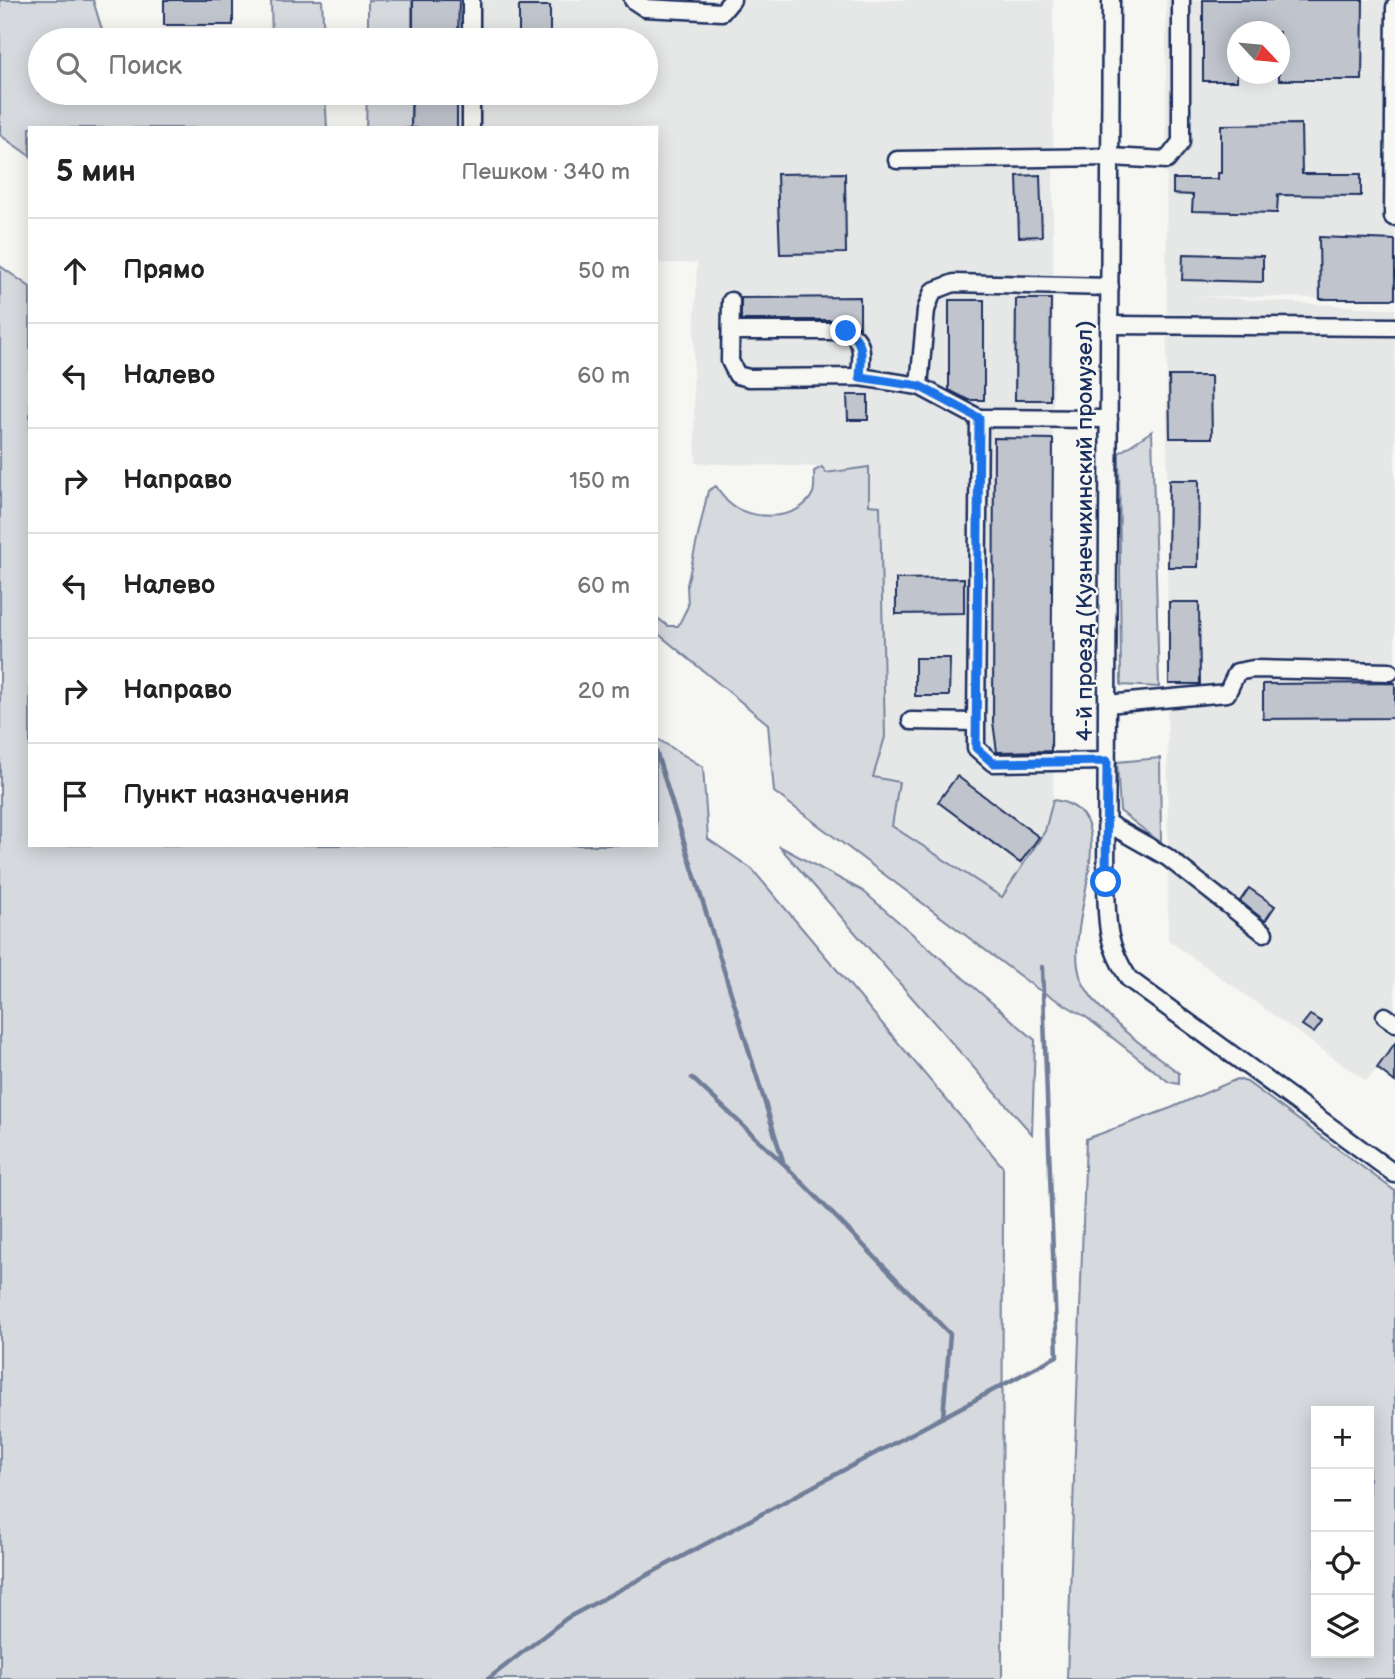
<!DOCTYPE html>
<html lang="ru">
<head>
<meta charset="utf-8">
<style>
  body { margin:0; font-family:"Balsamiq Sans",sans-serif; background:#f2f2f2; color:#222 }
  .controls { position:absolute; right:21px; bottom:21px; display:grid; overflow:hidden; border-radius:0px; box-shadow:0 4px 18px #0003 }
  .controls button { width:63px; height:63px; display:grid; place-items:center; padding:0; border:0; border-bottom:2px solid #e0e0e0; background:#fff; color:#222; font:35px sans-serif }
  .compass { position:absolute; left:1227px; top:21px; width:63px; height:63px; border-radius:50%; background:#fff; box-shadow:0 4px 18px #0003; rotate:116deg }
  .stop { position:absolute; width:21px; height:21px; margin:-16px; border:5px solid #1a73e8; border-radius:50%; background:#fff }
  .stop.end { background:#1a73e8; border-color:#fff; box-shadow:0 2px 7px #0008 }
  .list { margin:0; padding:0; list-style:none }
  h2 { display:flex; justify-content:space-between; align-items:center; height:91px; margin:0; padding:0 28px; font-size:30px }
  h2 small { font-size:23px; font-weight:400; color:#767676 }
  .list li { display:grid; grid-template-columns:46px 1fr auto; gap:21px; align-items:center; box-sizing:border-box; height:105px; padding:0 28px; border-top:2px solid #e0e0e0 }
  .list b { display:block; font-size:26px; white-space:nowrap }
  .list em { font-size:23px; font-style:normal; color:#767676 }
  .icon { flex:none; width:38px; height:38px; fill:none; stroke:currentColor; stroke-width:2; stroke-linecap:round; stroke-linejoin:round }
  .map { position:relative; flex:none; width:1395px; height:1679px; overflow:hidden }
  .search { position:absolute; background:#fff; box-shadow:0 4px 18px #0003; left:28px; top:28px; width:630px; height:77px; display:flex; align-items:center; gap:18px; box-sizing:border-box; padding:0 24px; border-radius:38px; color:#767676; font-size:26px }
  .panel { position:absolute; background:#fff; box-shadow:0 4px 18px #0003; left:28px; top:126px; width:630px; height:721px; border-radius:0px }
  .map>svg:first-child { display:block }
</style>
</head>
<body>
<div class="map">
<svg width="1395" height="1679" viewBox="0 0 1395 1679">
  <rect width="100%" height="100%" fill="#f6f6f2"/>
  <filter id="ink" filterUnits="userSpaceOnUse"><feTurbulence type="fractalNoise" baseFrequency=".0143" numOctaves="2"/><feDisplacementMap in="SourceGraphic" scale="14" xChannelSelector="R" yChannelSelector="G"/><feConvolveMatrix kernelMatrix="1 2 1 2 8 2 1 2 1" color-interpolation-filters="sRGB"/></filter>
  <g filter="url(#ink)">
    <g fill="#e6e7e7" fill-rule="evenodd">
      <path d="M412,0H1053V800L1045,831L1002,897L892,826L872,778L885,737L880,506H869L849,468L826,473L821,467L696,463L693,381L697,263H656V128H411V93H646V40H412Z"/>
      <path d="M1166,0H1395V299L1193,296L1395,309V1082L1377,1069L1366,1081L1168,940ZM1238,32H1280V74H1238Z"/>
    </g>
    <g fill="#d6d9dd" stroke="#78849e" stroke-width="2" fill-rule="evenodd">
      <path d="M0,0H93L105,40H40V93H325L327,128H30V156L0,135Z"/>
      <path d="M271,0H322L324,40H272Z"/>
      <rect x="368" y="0" width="44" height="40"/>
      <path d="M367,93H411V128H366Z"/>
      <path d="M0,266L30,287V845H656V738L703,767L708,839L752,869L1003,1167L1002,1679H0Z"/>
      <path d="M1152,431L1159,687L1121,685L1119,453Z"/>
      <path d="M822,467L826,473L869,467V505L880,506L885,737L873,777L899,782L892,826L1002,897L1045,831L1053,800C1133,809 1058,927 1082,981C1097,1015 1149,1050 1179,1073V1084L1169,1082L1086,1017L1036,988L774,792L768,724L656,632V617L668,626H678L688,606L687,585L708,491L716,486C720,491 724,499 729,503C749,521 800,522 813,493C815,487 814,477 814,471Z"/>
      <path d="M1160,758L1161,843L1120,811L1117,762Z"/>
      <path d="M779,846L863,891L1035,1040L1032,1134Z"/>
      <path d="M1237,1079L1247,1082L1395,1191V1679H1067L1086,1139L1171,1108ZM1369,1411V1653H1316V1411Z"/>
    </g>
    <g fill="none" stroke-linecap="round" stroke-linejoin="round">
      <g stroke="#717e99" stroke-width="4.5">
        <path d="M656,751L783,1161"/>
        <path d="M692,1078L784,1164L950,1334L943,1417"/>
        <path d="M488,1679L567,1618L1057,1356L1042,967"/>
      </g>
    </g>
    <g fill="#c0c4cd" stroke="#1b2f5e" stroke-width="2">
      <rect x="164" y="0" width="69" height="25"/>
      <path d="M413,0H459L458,40H413Z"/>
      <path d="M1203,0H1363L1362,80H1279V32H1237V81H1203Z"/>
      <rect x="519" y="6" width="31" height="34"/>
      <path d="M412,93H457V128H411Z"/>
      <path d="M1301,124L1302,174H1361V196L1278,195L1277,213L1192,211L1193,195L1173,194V179H1218V173H1221V125Z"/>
      <path d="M845,173L846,253L780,254L777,174Z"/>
      <path d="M1040,175L1042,236L1019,237L1017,176Z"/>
      <path d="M1319,237L1395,240V299H1320Z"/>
      <path d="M1183,254L1263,256V282L1182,280Z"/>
      <path d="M860,297V327L846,320H741V298Z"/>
      <path d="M1016,299H1051L1050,400H1015Z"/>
      <path d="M949,300H984V400H968L949,390Z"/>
      <path d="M1169,376H1211L1212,438H1170Z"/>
      <path d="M847,395H868V420H848Z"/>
      <path d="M994,438L1053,439L1051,751L997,752L993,722Z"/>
      <path d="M1169,480H1199L1198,567H1168Z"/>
      <path d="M964,578V613L896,614V579Z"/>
      <path d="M1169,602H1199L1200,684H1169Z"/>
      <path d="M915,658H950L949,696H915Z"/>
      <path d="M1395,683V718L1263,719V684Z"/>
      <path d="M957,776L1039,837L1020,863L938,802Z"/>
      <path d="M1249,888L1275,906L1265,921L1240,901Z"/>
      <path d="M1310,1015L1322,1022L1314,1033L1302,1025Z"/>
      <path d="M1395,1043V1082L1377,1068Z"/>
    </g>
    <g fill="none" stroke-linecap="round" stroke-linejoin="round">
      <defs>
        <g id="minor">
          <path d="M633,0L645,8L722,12L732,0"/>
          <path d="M1111,0L1106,882C1107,924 1106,943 1129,979L1395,1174"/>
          <path d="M471,40V0"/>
          <path d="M471,128V93"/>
          <path d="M897,160L1110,157L1167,160L1181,142V0"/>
          <path d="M1393,217L1395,7"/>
          <path d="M731,301L730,361L737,375L749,378L860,377L919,386"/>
          <path d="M1109,325L1395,327"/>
          <path d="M732,331H846C866,340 861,358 860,377"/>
          <path d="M979,418L919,386L926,310L933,291L954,283L1110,287"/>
          <path d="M1107,704L1227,693L1237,672L1253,669L1390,672"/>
          <path d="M911,721L976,722"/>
          <path d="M1107,761L993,763L976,748V722L979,418L1109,419"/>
          <path d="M1107,823L1167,857L1264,933"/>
          <path d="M1385,1016L1395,1023"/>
        </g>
      </defs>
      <use href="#minor" stroke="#1b2f5e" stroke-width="21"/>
      <use href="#minor" stroke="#f6f6f2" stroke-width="16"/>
    </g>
  </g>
  <g fill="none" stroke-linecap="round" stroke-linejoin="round" filter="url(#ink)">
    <path stroke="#1a73e8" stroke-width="9" d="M846,331C866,340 861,358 860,377L919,386L979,418L976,748L993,763L1107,761L1106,882"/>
  </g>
  <g text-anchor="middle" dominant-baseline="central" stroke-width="5" stroke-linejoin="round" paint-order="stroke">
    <g font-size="23" fill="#1b2f5e" stroke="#f6f6f2">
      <text transform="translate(1085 531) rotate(-90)">4-й проезд (Кузнечихинский промузел)</text>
    </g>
  </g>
</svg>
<div class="controls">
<button>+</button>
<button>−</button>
<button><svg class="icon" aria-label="locate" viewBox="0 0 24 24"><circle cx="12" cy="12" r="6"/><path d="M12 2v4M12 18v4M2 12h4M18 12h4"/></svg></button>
<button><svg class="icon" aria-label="layers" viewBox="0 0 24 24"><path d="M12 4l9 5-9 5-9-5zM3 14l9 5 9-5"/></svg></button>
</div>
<svg class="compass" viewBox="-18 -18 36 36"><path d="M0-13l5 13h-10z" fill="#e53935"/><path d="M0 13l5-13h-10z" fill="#767676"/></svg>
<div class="stop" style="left:1106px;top:882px"></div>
<div class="stop end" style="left:846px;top:331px"></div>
<div class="search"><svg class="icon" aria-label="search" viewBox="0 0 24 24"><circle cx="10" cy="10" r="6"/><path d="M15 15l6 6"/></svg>Поиск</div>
<section class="panel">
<h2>5 мин<small>Пешком · 340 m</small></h2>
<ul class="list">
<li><svg class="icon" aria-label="ahead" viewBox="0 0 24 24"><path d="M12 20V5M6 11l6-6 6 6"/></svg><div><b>Прямо</b></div><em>50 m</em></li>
<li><svg class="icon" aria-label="left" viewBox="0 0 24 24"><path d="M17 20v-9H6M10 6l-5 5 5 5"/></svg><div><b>Налево</b></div><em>60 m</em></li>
<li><svg class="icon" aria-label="right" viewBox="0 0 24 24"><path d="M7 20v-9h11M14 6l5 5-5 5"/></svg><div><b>Направо</b></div><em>150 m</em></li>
<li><svg class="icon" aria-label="left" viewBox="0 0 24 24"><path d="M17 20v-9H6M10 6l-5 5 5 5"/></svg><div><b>Налево</b></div><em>60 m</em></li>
<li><svg class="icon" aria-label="right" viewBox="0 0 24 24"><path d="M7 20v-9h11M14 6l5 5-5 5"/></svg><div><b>Направо</b></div><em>20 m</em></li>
<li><svg class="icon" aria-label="arrive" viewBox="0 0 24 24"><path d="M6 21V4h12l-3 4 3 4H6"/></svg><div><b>Пункт назначения</b></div></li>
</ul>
</section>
</div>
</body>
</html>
